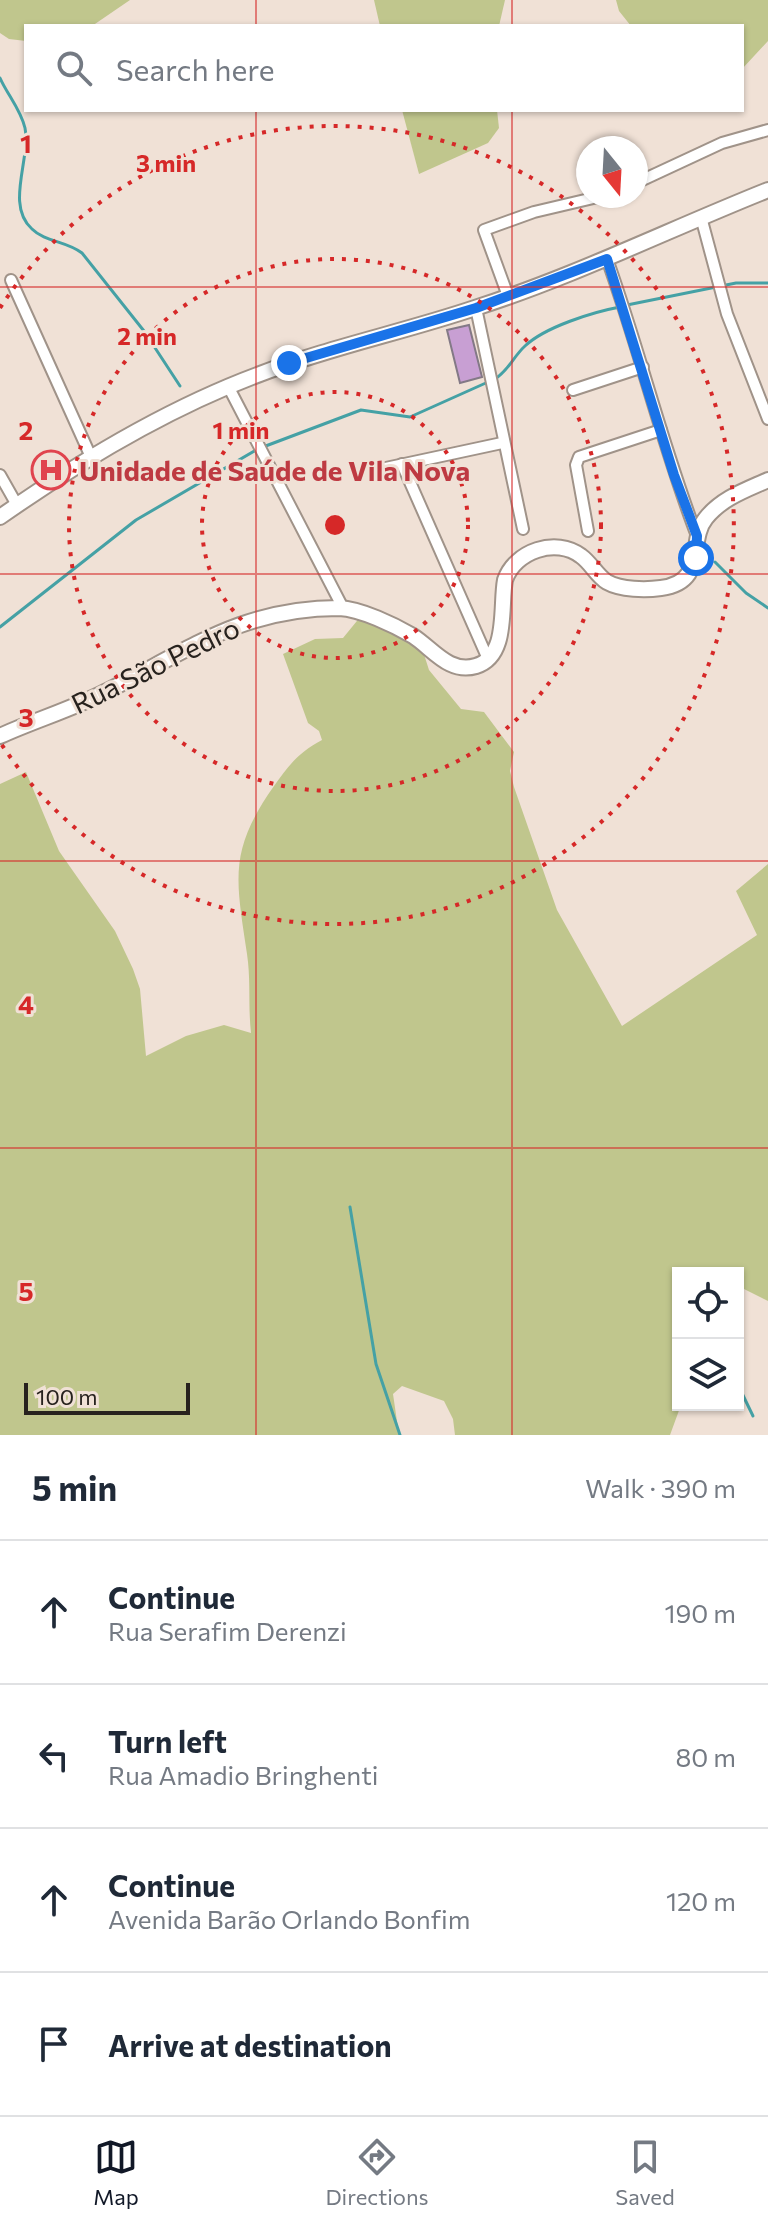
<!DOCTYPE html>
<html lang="en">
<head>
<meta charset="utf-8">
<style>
  body { margin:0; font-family:Commissioner,sans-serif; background:#f6f6f7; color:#1f2937 }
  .controls { position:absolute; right:24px; bottom:24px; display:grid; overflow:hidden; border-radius:0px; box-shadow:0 2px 6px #0004 }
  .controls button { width:72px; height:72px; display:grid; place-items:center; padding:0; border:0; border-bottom:2px solid #e0e1e3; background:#fff; color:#1f2937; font:40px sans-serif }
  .compass { position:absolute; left:576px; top:136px; width:72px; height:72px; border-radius:50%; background:#fff; box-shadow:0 2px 6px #0004; rotate:162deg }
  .scale { position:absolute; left:24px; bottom:20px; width:166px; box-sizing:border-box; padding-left:8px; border:4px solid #27221e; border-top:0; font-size:22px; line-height:28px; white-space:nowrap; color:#27221e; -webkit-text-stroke:6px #f0e1d6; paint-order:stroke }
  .stop { position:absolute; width:24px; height:24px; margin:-18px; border:6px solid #1a73e8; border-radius:50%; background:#fff }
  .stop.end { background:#1a73e8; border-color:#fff; box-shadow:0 2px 8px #0008 }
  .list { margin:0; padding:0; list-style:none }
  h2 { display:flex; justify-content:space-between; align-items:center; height:104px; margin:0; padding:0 32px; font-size:34px }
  h2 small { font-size:26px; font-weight:400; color:#747a83 }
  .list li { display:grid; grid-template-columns:52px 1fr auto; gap:24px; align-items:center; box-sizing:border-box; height:144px; padding:0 32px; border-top:2px solid #e0e1e3 }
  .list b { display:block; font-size:30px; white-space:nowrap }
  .list p { margin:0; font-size:26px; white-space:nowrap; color:#747a83 }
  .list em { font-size:26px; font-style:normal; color:#747a83 }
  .icon { flex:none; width:44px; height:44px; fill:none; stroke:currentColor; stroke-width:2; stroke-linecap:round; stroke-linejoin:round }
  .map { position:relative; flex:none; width:768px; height:1435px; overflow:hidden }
  .search { position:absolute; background:#fff; box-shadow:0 2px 6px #0004; left:24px; right:24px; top:24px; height:88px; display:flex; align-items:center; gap:20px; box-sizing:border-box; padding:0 28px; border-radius:0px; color:#747a83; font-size:30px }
  .sheet { height:680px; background:#fff }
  nav { display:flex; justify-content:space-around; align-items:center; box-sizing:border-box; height:112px; border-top:2px solid #e0e1e3; background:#fff; font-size:22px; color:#747a83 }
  nav a { display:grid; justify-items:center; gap:4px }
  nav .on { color:#111827 }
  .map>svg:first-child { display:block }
</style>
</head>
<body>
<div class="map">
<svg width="768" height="1435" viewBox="0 0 768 1435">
  <rect width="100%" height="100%" fill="#f0e1d6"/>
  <g fill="#c0c68d">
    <path d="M0,0H130L92,26H26V41L9,39L0,33Z"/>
    <path d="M374,0H505L499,26H380Z"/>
    <path d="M616,0H768V41L742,69V26H631L619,11Z"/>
    <path d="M402,110H497L499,128L488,143L419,174Z"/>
    <path d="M361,616L421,645L429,670L461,709L484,712L514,752L510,771L514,787L557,910L622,1026L757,935L736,891L768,864V1301L738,1286V1273H678V1405H681L670,1435H455L453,1419L444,1401L402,1386L393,1394L399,1435H0V784L26,772L59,851L115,931L133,969L140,989L146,1056L186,1036L224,1025L251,1033C248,1007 251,980 247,954C236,879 228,851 274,786C289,765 299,752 322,740L319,731L308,723L283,654L315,639L343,638Z"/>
  </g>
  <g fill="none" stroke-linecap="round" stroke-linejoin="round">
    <g stroke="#45a1a5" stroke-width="3">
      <path d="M0,78C7,94 21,110 25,128C31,159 5,205 32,229C45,242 67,241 82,253L144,331L180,386"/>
      <path d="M627,305L736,283H768"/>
      <path d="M495,379C509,370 513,357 525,346C545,327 593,312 620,307"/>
      <path d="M263,447L361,410L410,417L488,382"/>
      <path d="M715,562L746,593L768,608"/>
      <path d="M0,627L136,520L256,450"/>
      <path d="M350,1207L376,1364L400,1435"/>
      <path d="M738,1313L741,1276"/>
      <path d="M738,1385L753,1416"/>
    </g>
  </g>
  <path fill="#c89fd3" stroke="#837986" stroke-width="2" d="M469,325L482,377L460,383L447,330Z"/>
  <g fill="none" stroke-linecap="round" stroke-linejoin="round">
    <defs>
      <g id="street">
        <path d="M636,183L722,143L768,130"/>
        <path d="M701,217L727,314L768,419"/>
        <path d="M607,259C640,351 662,445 697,536"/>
        <path d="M11,280L91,457"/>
        <path d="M508,296L484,230L534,212L602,196"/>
        <path d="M476,308L523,529"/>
        <path d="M228,386L343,608"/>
        <path d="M573,390L643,367"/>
        <path d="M402,464L488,659"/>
        <path d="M381,469L502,443"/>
        <path d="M0,475L17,505"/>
        <path d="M588,531L576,465L579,457L661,430"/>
      </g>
      <g id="secondary">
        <path d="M0,517C80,461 168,408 260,374C330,347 404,332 475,308C575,276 670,229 768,190"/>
        <path d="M0,736C35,720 73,709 107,691C189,650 242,608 339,608C361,609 394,625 413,636C433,649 449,674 476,666C509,656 500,606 505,580C515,551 556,537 581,556C591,563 597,576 607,582C621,590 646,590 661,588C708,582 687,541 706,518C722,498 746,490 768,480"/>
      </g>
    </defs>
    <use href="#street" stroke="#a09389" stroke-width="14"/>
    <use href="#secondary" stroke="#a09389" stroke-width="18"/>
    <use href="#street" stroke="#fff" stroke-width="10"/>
    <use href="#secondary" stroke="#fff" stroke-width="14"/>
  </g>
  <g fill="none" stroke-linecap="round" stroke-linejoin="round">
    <path stroke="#1a73e8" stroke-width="10" d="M289,363L476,308L607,259L674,475L697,536L696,558"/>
  </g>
  <path fill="none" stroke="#d62828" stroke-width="2" stroke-opacity="0.55" d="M256,0V26M512,0V26M256,110V1435M512,110V1435M0,287H768M0,574H768M0,861H768M0,1148H768"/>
  <g fill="none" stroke="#d62828" stroke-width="4" stroke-dasharray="4 8">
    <circle cx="335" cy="525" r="133"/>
    <circle cx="335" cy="525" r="266"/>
    <path d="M0 308A399 399 0 1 1 0 742"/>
  </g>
  <defs>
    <symbol id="hospital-ring" viewBox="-11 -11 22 22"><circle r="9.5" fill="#f0e1d6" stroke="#e0444e" stroke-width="1.5"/><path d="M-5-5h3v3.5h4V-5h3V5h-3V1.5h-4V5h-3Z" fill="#e0444e"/></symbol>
  </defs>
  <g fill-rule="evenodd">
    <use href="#hospital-ring" x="29" y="448" width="44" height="44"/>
  </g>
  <g text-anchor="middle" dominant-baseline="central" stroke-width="6" stroke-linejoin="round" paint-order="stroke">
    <g font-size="28" font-weight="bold" fill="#be3a42" stroke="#f0e1d6" text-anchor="start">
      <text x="79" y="470">Unidade de Saúde de Vila Nova</text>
    </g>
    <g font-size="28" fill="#27221e" stroke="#f0e1d6">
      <text transform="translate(155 665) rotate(-26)">Rua São Pedro</text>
    </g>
  </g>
  <g font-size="26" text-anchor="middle" font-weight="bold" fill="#d62828" stroke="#f0e1d6" stroke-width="6" stroke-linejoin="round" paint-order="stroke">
    <text x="26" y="153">1</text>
    <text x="26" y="440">2</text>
    <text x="26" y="727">3</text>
    <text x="26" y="1014">4</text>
    <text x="26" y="1301">5</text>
  </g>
  <circle cx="335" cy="525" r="12" fill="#d62828" stroke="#f0e1d6" stroke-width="4"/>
  <g font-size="24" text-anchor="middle" font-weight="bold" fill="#d62828" stroke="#f0e1d6" stroke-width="6" stroke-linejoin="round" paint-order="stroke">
    <text x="166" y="172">3 min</text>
    <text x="147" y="345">2 min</text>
    <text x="241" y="439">1 min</text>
  </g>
</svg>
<div class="controls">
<button><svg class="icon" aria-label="locate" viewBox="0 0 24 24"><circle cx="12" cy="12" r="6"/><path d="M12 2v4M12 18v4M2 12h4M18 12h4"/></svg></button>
<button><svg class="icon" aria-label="layers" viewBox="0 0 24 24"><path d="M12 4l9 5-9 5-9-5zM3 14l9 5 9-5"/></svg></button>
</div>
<svg class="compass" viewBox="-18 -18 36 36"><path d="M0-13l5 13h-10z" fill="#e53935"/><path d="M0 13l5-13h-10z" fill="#747a83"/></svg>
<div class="scale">100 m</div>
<div class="stop" style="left:696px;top:558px"></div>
<div class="stop end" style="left:289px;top:363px"></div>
<div class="search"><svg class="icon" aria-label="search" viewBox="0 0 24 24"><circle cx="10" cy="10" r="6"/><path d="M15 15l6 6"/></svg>Search here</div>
</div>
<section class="sheet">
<h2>5 min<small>Walk · 390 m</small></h2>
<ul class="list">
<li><svg class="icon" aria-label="ahead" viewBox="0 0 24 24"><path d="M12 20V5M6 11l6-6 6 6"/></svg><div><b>Continue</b><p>Rua Serafim Derenzi</p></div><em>190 m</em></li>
<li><svg class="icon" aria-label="left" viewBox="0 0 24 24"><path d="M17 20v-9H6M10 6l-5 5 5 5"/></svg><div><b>Turn left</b><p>Rua Amadio Bringhenti</p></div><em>80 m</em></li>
<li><svg class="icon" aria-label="ahead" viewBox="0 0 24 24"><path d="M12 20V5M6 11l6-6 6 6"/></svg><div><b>Continue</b><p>Avenida Barão Orlando Bonfim</p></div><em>120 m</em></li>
<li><svg class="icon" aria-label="arrive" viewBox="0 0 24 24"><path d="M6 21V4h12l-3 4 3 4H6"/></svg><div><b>Arrive at destination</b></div></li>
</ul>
</section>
<nav>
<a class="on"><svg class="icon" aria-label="map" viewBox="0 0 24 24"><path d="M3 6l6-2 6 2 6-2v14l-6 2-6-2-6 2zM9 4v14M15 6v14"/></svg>Map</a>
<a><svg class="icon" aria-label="directions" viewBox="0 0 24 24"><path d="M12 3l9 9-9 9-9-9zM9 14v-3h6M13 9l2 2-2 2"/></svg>Directions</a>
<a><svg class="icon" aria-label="saved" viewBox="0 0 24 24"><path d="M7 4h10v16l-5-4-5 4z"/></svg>Saved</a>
</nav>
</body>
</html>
